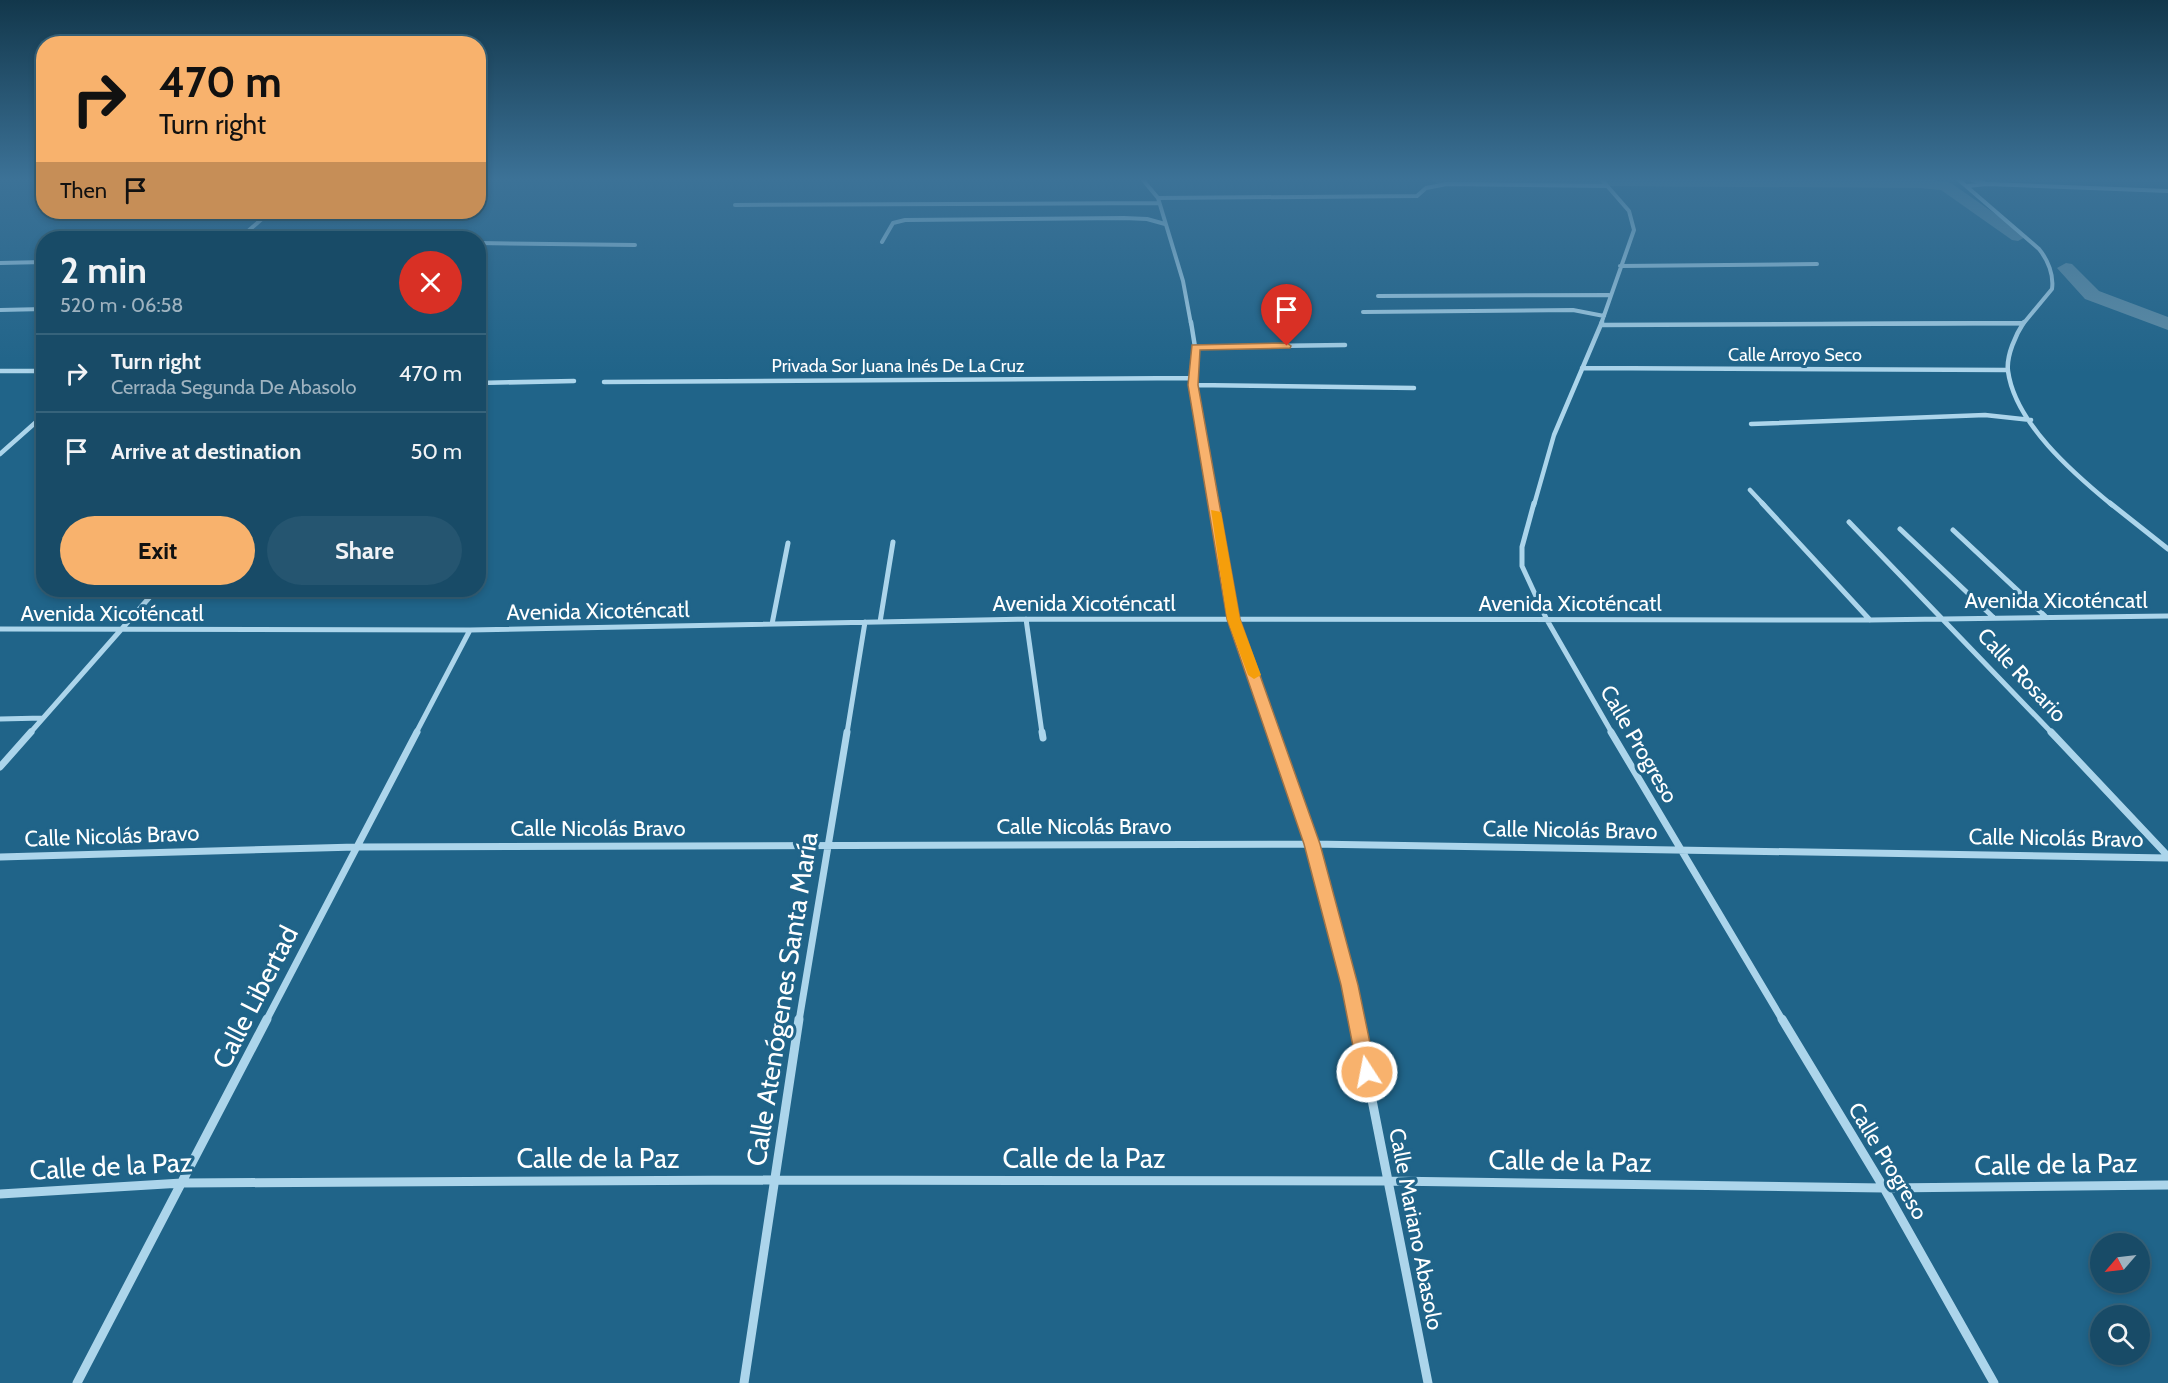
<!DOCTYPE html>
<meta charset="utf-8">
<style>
:root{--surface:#184b67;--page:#255570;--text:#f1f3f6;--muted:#9fb3c0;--line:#36637b;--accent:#f8b26d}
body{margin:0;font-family:Cabin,sans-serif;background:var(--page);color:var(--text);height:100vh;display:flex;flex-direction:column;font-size:22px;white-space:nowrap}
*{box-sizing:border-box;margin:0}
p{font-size:20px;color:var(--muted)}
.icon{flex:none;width:33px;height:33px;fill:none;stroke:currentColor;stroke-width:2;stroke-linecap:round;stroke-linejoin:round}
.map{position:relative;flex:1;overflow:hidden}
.side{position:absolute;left:36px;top:231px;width:450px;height:366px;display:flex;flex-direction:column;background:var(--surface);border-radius:24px;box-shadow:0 3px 9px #0003,0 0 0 2px var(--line)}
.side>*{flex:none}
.banner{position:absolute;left:36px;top:36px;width:450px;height:183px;border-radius:24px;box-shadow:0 3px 9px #0003,0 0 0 2px var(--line);background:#f8b26d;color:#111;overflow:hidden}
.needle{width:39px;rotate:242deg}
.fabs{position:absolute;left:2090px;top:1233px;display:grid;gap:12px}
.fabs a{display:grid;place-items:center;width:60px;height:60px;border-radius:50%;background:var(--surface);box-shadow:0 3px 9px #0003,0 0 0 2px var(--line);font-size:30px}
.pin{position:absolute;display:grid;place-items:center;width:51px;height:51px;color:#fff;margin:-62px -26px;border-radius:50% 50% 50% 0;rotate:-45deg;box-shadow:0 0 6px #0007}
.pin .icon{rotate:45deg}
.me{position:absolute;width:66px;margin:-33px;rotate:349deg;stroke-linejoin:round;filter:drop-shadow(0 0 4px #0008)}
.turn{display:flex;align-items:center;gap:21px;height:126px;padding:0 24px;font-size:27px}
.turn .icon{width:78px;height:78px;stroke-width:2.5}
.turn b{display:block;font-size:42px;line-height:51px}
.then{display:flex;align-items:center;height:57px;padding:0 24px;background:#0003;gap:12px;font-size:22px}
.round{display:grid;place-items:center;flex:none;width:63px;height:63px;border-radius:32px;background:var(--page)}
.head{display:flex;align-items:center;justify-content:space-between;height:102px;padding:0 24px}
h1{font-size:36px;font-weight:700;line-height:45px}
.action{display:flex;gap:12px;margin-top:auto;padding:12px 24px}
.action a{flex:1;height:69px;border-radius:36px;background:var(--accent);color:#111;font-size:24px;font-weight:700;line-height:69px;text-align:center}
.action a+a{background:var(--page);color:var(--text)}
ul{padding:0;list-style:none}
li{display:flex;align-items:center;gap:18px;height:78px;padding:0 24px;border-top:2px solid var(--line)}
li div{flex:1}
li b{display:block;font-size:22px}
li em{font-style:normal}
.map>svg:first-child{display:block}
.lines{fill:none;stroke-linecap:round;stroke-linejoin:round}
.river{fill:#5f8da6;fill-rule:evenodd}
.minor-far4{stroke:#acd5eb;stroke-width:4}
.minor-far3{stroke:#acd5eb;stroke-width:4.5}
.minor-far2{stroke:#acd5eb;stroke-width:5}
.minor-far1{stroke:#acd5eb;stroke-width:7}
.minor{stroke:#acd5eb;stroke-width:9}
.route{fill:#f8b26d;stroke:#a17447;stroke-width:1.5}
.slow{fill:#f59e0b}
.labels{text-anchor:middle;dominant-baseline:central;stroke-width:6;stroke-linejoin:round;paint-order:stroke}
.far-street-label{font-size:18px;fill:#fff;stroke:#206489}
.street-label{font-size:22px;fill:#fff;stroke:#206489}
.near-street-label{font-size:27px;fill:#fff;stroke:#206489}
</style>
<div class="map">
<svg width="2168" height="1383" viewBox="0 0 2168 1383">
<rect width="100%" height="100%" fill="#206489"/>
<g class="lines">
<path class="river" d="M1432,180H1932L1951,183L2027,236L2018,241L2012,240L1941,190L1920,188L1440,185Z
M2066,263L2072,264L2099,291L2168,317V330L2085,299L2057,268Z"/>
<path class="minor-far4" d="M1143,180L1158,198L1183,281L1191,324
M1959,180L2039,249C2048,260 2054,275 2052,289L2023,324
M1972,180L1984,183
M1968,186L1987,184L2168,191
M1158,198L1417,196L1426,188L1447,184L1607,186
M735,205L1159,203
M240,238L270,212
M882,242L893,223L905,220L1124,218L1147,219L1165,224
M478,243L635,245
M0,263L44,262
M1620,266L1817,264
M1378,296L1609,295
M0,310L44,309
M1363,312L1573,310L1604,316
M1601,324L1634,230L1629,211L1602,180
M1818,324L2023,323"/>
<path class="minor-far3" d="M1191,322L1195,347L1193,385L1214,505
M2024,322C2016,334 2006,356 2008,371C2015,423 2073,473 2112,505
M1601,325L2023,323
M1195,347L1345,345
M1582,368L2008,370
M0,371H44
M604,382L1193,378
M478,383L574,381
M1193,385L1414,388
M1751,424L1985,415L2031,420
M0,454L44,415
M1750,490L1764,505
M1534,505L1554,435L1602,322"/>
<path class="minor-far2" d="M1214,503L1234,619L1274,733
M1534,503L1522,547V566L1547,620L1612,733
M1762,503L1870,620
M2110,503L2168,549
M1849,522L2052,733
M1900,529L1993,617
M1953,530L2045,616
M1026,619L1042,733
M880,622L893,542
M772,624L788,543
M0,629L470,630L1026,619L1870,620L2168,616
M0,719L43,718
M30,733L156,590
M416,733L470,630
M847,733L865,622"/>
<path class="minor-far1" d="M1042,732L1043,738
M1273,732L1312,844L1356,1021
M1611,732L1783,1021
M2051,732L2168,856
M0,767L31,732
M0,857L356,847L1312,844L2168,858
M266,1021L417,732
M799,1021L847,732"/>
<path class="minor" d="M1356,1019L1428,1383
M1782,1019L1884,1188L1994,1383
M0,1194L182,1183L773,1180L1389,1181L1884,1188L2168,1185
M77,1383L267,1019
M744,1383L799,1019"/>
</g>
<linearGradient id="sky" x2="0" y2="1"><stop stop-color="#12374b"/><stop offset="0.48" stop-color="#3c7297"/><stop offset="1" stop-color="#3c7297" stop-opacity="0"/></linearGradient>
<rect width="2168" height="373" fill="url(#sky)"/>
<path class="route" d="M1287,343L1291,346L1290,348L1200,350L1198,385L1240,619L1320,844L1358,985L1376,1072L1374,1078L1367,1081L1361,1078L1358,1072L1341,985L1304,844L1227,619L1188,385L1192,345Z"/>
<path class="slow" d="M1211,510L1221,512L1240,619L1261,675L1254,679L1248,675L1227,619Z"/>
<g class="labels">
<g class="far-street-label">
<text x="1795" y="355">Calle Arroyo Seco</text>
<text x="898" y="366">Privada Sor Juana Inés De La Cruz</text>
</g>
<g class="street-label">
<text x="2056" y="600">Avenida Xicoténcatl</text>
<text x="1084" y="603">Avenida Xicoténcatl</text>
<text x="1570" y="603">Avenida Xicoténcatl</text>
<text transform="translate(598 611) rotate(-1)">Avenida Xicoténcatl</text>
<text x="112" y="613">Avenida Xicoténcatl</text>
<text transform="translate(2022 675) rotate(47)">Calle Rosario</text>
<text transform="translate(1639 744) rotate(60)">Calle Progreso</text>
<text x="1084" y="826">Calle Nicolás Bravo</text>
<text x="598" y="828">Calle Nicolás Bravo</text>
<text transform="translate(1570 830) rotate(1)">Calle Nicolás Bravo</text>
<text transform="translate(112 836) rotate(-2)">Calle Nicolás Bravo</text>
<text transform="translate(2056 838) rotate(1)">Calle Nicolás Bravo</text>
<text transform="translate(1888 1161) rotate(59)">Calle Progreso</text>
<text transform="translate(1416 1229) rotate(79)">Calle Mariano Abasolo</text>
</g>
<g class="near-street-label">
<text transform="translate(255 997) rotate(-63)">Calle Libertad</text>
<text transform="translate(782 999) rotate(-81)">Calle Atenógenes Santa María</text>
<text x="598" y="1158">Calle de la Paz</text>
<text x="1084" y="1158">Calle de la Paz</text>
<text transform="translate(1570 1161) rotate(1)">Calle de la Paz</text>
<text transform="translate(2056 1164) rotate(-1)">Calle de la Paz</text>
<text transform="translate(111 1166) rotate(-3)">Calle de la Paz</text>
</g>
</g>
</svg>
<div class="fabs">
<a><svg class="needle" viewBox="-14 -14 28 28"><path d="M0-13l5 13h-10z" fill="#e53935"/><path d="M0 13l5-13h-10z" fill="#9fb3c0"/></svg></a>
<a><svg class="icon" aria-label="search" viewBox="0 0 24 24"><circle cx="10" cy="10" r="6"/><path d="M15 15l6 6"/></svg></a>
</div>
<div class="pin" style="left:1287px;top:346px;background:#d93025"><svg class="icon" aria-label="arrive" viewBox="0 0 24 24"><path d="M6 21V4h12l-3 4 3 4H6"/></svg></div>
<svg class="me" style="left:1367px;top:1072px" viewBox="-20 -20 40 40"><circle r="17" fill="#f8b26d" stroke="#fff" stroke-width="3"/><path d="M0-11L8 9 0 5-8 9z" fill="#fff"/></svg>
<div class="banner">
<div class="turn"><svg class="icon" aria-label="right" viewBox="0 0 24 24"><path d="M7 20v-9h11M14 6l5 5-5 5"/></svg><div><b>470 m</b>Turn right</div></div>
<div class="then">Then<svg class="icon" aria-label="arrive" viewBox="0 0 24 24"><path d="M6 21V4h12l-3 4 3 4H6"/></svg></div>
</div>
<section class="side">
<div class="head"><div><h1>2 min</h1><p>520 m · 06:58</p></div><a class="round" style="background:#d93025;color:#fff"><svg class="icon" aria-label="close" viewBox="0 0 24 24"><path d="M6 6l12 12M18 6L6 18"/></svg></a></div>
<ul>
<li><svg class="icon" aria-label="right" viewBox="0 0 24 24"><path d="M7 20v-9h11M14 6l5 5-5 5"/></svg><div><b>Turn right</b><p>Cerrada Segunda De Abasolo</p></div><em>470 m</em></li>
<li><svg class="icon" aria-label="arrive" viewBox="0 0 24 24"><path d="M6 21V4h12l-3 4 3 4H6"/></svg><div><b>Arrive at destination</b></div><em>50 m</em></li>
</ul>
<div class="action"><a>Exit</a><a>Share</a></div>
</section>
</div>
